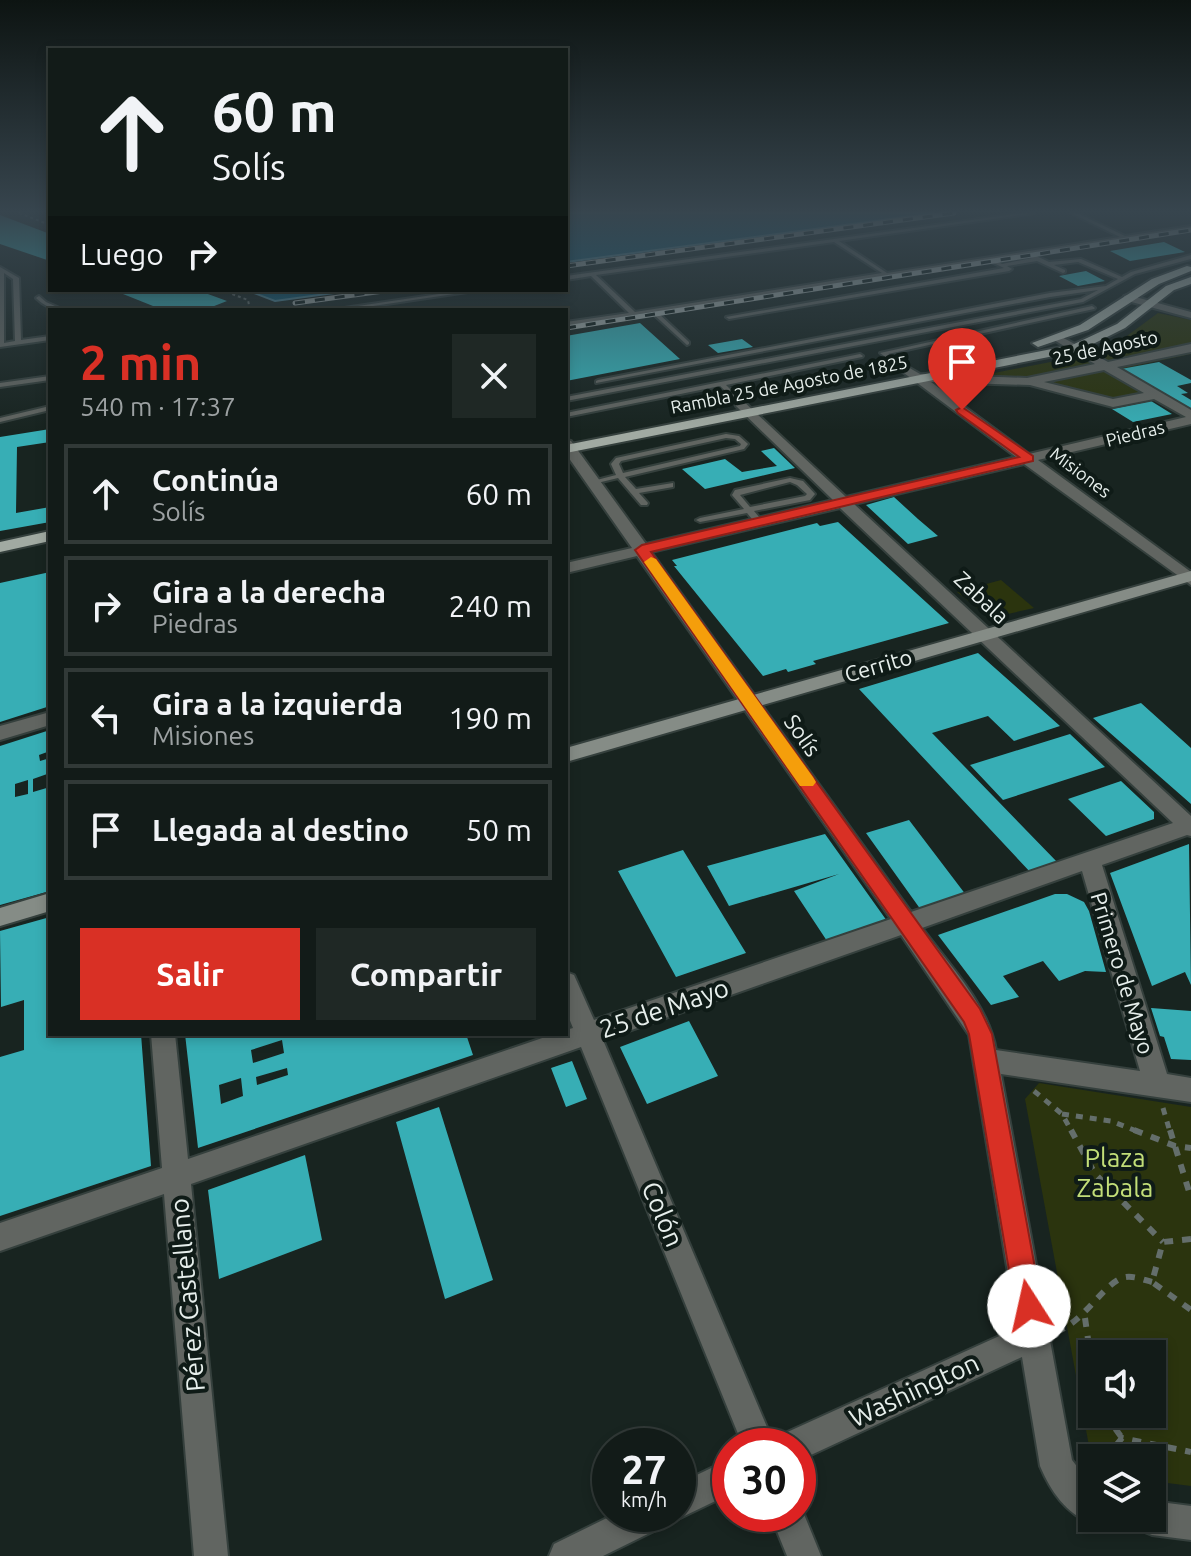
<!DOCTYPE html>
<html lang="es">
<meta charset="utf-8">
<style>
:root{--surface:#121b18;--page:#1f2825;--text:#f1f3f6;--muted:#9ca1a2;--line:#313937;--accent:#d93025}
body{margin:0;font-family:Ubuntu,sans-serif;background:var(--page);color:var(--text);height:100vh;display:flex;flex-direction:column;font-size:30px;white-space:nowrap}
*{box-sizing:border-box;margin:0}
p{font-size:26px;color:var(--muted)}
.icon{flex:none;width:44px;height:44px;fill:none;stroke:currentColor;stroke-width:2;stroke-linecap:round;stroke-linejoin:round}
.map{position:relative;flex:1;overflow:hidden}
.sheet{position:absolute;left:48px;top:308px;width:520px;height:728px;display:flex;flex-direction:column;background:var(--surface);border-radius:0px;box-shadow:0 4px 12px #0003,0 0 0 2px var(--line)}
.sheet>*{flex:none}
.top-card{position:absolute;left:48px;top:48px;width:520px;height:244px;border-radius:0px;box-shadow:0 4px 12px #0003,0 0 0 2px var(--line);background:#121b18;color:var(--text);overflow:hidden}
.tools{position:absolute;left:1078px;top:1340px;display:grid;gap:16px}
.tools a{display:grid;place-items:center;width:88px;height:88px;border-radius:0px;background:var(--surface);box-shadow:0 4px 12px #0003,0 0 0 2px var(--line);font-size:40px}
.speed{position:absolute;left:592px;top:1428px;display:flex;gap:16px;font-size:40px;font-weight:700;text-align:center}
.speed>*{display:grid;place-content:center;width:104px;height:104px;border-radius:50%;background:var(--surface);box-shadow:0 4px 12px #0003,0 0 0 2px var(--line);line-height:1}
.speed small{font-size:20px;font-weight:400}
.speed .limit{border:12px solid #d22;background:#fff;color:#111}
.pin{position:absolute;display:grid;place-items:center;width:68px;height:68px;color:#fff;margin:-82px -34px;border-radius:50% 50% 50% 0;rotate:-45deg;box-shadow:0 0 8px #0007}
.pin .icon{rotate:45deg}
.me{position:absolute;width:88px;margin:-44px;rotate:350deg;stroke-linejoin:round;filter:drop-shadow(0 0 6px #0008)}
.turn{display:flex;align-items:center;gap:28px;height:168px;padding:0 32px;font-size:36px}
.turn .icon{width:104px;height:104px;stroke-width:2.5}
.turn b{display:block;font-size:56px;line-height:68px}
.then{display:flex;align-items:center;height:76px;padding:0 32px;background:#0003;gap:16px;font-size:30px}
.round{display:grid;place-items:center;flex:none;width:84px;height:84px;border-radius:0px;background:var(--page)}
.headline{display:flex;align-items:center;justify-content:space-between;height:136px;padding:0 32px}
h1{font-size:48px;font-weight:700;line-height:60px;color:var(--accent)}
.cta{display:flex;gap:16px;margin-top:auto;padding:16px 32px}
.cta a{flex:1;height:92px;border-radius:0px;background:var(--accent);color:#fff;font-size:32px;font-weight:700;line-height:92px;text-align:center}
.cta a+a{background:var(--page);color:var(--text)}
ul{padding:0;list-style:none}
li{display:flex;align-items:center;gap:24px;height:100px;margin:0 16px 12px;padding:0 16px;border:4px solid var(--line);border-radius:0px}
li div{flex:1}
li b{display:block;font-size:30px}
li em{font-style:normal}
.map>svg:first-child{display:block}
.green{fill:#2b340e;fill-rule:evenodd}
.water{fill:#0e5d78;stroke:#4f899b;stroke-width:2}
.building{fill:#37aeb5;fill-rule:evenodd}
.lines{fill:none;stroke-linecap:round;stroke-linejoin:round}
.lane-casing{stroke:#35403d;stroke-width:4}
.street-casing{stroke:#35403d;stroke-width:4}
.secondary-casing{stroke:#35403d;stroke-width:4}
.primary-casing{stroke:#35403d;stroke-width:4}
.path-far2{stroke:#646e6b;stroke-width:2;stroke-dasharray:3 3;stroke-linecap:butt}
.path-far1{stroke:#646e6b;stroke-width:5;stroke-dasharray:7 7;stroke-linecap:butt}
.path{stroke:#646e6b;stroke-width:6;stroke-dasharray:9 9;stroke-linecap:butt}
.lane{fill:#616561;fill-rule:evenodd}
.street{fill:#616561;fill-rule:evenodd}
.secondary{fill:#858c86;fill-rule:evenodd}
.primary{fill:#a1aaa2;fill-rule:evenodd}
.rail-casing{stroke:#9fa8a5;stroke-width:5}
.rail{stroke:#0f1b17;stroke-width:3;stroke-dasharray:10;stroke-linecap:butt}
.route{fill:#d93025;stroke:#8d1f18;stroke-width:2}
.slow{fill:#f59e0b}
.labels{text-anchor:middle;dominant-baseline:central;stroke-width:8;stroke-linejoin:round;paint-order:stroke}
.far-street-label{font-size:18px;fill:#e7efec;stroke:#0f1b17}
.street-label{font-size:22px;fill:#e7efec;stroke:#0f1b17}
.near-street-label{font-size:26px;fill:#e7efec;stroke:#0f1b17}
.near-park-label{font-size:26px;fill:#c2de78;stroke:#0f1b17}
</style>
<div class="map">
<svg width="1191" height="1556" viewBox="0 0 1191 1556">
<rect width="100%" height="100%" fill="#182420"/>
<path class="green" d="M1158,313L1191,320V354L1121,369L1166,396L1114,407L1030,386H979V376L1071,358L1087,362L1100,357L1095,352L1124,338Z
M1001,580L1034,608L990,618L957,592Z
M1039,1083L1191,1107V1486L1152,1481V1458H1099L1089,1446L1025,1099ZM1092,1354H1152V1414H1092Z"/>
<path class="water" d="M566,213H935L566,262Z
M246,290H356L275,301Z"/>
<path class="building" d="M0,215L50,234V261L0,244Z
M1164,242L1185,252L1130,261L1110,251Z
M1086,271L1105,281L1078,286L1059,276Z
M113,290H197L227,301L204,310H163Z
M640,323L680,359L566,381V336Z
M742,339L753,347L718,353L708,345Z
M1159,362L1191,380V383L1177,386L1188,393L1181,394L1191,400V410L1121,369Z
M1151,401L1172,414L1133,422L1112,409Z
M50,429V442L17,447L16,513L50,507V522L0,531V437Z
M774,448L795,468L705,489L682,469L725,459L742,472L777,466L761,451Z
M894,497L918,519L938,536L908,544L866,505Z
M838,522L949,623L813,661L816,664L788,672L786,669L763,676L674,566H677L672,560L817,523L820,526Z
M50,572V706L0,722V583Z
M978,653L1060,726L1014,741L988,716L932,733L1059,864L1032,874L859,689Z
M1141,703L1191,748V804L1093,718Z
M50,730V751L39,755L40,761L50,758V773L33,779V792L50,787V891L0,905V746ZM28,780V794L15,797V784Z
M1070,734L1105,767L1003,800L970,765Z
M1121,781L1154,812V819L1106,836L1068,799Z
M909,820L966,895L921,910L866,833Z
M825,834L887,921L827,941L794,891L839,874L729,906L707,866Z
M1189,844L1191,985L1185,972L1152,986L1110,873Z
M683,850L746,953L676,977L618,871Z
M1055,894H1067L1084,902L1089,911L1106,972L1085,971L1059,981L1043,961L1003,976L1019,997L991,1005L938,935Z
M50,917V960L47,961L50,1034H141L151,1166L0,1216V1057L24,1050V1000L1,1007L0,931Z
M1151,1008L1191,1011V1060L1171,1059L1164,1037L1160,1036Z
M689,1021L718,1076L647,1104L620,1047Z
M185,1034H466L473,1055L198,1148ZM282,1040L284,1053L253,1063L251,1050ZM287,1068L288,1075L257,1085L256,1077ZM241,1078L243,1096L221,1104L219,1085Z
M572,1061L587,1099L566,1107L551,1068Z
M439,1107L493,1280L445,1299L396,1122Z
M305,1155L322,1240L219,1279L208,1190Z"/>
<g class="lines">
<defs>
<path id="lane" d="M1022,213H1035L839,241L887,273L1120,237L1071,213H1077L1125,236L1191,226V228L1030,253L1049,262L1081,259L1122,277L1131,272L1191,255V259L1135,274L1083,302L566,401V397L1081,299L1098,290L1050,297L596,383V381L598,380L1050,293L1106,286L1118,279L1078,262L1054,265L1065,270V272L1063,273L1037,261L1007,266L1012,269L1009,271L729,319L726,317L1004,268L987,260L657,312L689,342V344L687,345L651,312L566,326V322L629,313L591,276L566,280V276ZM834,242L882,273L635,312L596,275ZM1024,254L1032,258L1002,264L993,259Z
M0,267L19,278L21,340L50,336V340L0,347ZM4,273L13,279L15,341L4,343Z
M466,290H481L346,310H331Z
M39,296L46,302L64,310C53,310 44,306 36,298Z
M1092,306L1095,308L1094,309L888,354L908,369V371L906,372L880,353Z
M860,354L863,356L862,357L726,385L743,402V404L741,405L720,386L566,417V413Z
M50,376V380L0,387V383Z
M50,406V410L0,422V418Z
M726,434L739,436L748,444L744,449L625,477L636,489L673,483V487L639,493L648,503L647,505H641L618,478L593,484L589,482L616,475L611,464L616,458ZM726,438L735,439L741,444L740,446L623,473L619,464L621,461Z
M790,478L803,481L815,494L810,500L754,511L764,523L763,525H757L747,513L700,522L696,520L700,518L744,509L732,495L735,490ZM790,482L797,485L807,494L805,496L750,507L740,495Z"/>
<path id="street" d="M1128,295L1191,312V318L1124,300V296Z
M1058,335L1108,362L1191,344V352L1117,367L1191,410V424L1038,460L1191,572V585L1024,464L854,504L1191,816V836L1187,835L1102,865L1167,1074L1191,1078V1102L1001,1074L1072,1460L1092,1486V1518L1104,1519L1092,1524C1066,1513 1051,1492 1040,1466L1022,1357L798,1461V1446H779L783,1434L1017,1328L969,1035L901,935L603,1040L775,1446H743L581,1047L191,1184L228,1556H194L164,1194L0,1251V1223L162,1168L151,1034H175L188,1159L554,1034H566V1030L573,1028L566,1011V972L574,975L594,1020L891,919L637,556L566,573V563L632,548L566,454V440L571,441L646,544L833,500L736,406L735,403L741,399L846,497L1016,457L900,370L906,366L920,374L1027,378L1095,364L1054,340L1052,338ZM1104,370L1144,393L1113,399L1044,382ZM931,382L1030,385L1113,407L1154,399L1186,417L1029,454ZM840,508L1173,823L911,912L651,552ZM1082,871L1140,1071L996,1050C988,1004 949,965 922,928Z
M50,712V725L0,740V726Z
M730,1459V1494L678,1519L669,1515L664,1526L603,1556H549L554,1544L615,1514H678V1484Z
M1152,1501L1191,1506V1540L1152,1535L1140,1530L1135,1518H1152Z
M799,1502L821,1556H787L770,1514H798Z"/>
<path id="secondary" d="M1191,571V581L566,762V748Z
M50,893V911L0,926V908Z"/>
<path id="primary" d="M1187,266L1191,267V271L1159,284L1088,330L1038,347L1032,343L1080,325L1152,279Z
M1191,277V284L1174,290L1125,328L1079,351L566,453V445L1072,345L1117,324L1166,286Z
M50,531V541L0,552V542Z"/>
</defs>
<use href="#lane" class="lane-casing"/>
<use href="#street" class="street-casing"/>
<use href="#secondary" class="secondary-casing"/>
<use href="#primary" class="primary-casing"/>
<path class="path-far2" d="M19,213L50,225
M221,290L248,300L250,310
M270,310L296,307"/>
<path class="path-far1" d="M1034,1091L1062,1114L1072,1132
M1163,1108L1170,1132
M1062,1114L1111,1121L1139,1132"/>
<path class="path" d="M1071,1130L1095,1174L1163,1242
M1134,1130L1175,1146L1191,1148
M1170,1130L1191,1198
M1191,1239L1163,1242L1152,1282L1191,1310
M1085,1318L1092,1367
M1056,1332C1086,1321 1105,1280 1126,1277C1135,1276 1144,1280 1152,1282
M1105,1414L1122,1438
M1106,1458L1122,1438L1191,1452"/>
<use href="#lane" class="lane"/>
<use href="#street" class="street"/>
<use href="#secondary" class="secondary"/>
<use href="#primary" class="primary"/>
<defs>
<path id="rail" d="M566,266L954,213
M295,303L391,290
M566,328L1191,230"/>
</defs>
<use href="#rail" class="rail-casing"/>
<use href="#rail" class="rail"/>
</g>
<linearGradient id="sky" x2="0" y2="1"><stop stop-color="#0d1412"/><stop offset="0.49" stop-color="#37454e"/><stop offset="1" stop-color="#37454e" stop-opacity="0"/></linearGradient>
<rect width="1191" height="431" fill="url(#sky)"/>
<path class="route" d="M962,407L1033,456V461L651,552L980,1009L992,1034L1042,1306L1038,1316L1029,1320L1019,1316L1015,1306L969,1034L964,1022L635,550L642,545L1019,457L958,413L956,410Z"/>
<path class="slow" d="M651,557L656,559L813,777L816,782L813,786H800L644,562Z"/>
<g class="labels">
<g class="far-street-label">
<text transform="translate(1105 347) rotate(-12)">25 de Agosto</text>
<text transform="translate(789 384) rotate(-11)">Rambla 25 de Agosto de 1825</text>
<text transform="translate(1135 433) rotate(-14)">Piedras</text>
<text transform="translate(1081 472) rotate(37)">Misiones</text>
</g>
<g class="street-label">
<text transform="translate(982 597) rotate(43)">Zabala</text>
<text transform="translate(878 665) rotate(-16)">Cerrito</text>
<text transform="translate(803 735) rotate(55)">Solís</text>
<text transform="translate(1123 973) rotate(73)">Primero de Mayo</text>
</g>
<g class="near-street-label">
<text transform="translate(664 1008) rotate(-19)">25 de Mayo</text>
<text transform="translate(663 1214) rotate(67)">Colón</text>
<text transform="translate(187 1295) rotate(-95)">Pérez Castellano</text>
<text transform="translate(914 1390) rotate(-25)">Washington</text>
</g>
<g class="near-park-label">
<text x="1115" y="1157">Plaza<tspan x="1115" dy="30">Zabala</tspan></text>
</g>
</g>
</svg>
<div class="tools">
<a><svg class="icon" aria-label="sound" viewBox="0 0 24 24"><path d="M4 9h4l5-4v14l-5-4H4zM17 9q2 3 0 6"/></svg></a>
<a><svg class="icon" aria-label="layers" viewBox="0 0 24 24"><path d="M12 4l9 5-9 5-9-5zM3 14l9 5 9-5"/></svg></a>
</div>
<div class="speed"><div>27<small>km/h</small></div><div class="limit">30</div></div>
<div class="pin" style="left:962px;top:410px;background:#d93025"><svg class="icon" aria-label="arrive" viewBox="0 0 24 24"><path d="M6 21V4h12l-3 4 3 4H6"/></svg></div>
<svg class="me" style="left:1029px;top:1306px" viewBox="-20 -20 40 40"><circle r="19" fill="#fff"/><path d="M0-13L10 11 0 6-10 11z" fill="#d93025"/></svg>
<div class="top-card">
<div class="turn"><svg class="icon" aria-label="ahead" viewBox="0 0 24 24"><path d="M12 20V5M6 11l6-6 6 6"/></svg><div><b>60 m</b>Solís</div></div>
<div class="then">Luego<svg class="icon" aria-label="right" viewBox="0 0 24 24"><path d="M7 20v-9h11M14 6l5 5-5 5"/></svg></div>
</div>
<section class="sheet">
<div class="headline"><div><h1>2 min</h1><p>540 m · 17:37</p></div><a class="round"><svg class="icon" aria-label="close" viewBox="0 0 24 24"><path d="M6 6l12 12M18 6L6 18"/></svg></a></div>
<ul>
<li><svg class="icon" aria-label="ahead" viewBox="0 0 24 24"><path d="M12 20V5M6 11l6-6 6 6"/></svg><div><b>Continúa</b><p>Solís</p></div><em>60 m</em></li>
<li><svg class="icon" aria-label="right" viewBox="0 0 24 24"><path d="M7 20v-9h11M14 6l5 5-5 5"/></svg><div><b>Gira a la derecha</b><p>Piedras</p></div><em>240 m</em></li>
<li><svg class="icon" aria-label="left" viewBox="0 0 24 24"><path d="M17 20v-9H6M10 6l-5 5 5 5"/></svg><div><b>Gira a la izquierda</b><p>Misiones</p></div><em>190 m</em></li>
<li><svg class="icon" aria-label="arrive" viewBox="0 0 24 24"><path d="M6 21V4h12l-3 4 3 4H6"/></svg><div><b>Llegada al destino</b></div><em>50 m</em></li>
</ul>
<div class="cta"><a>Salir</a><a>Compartir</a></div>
</section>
</div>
